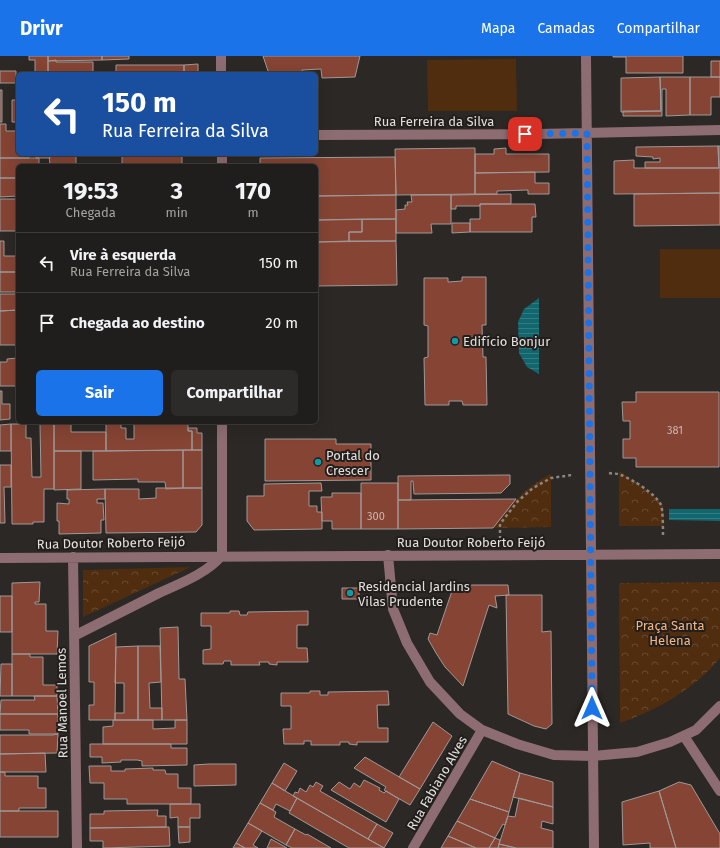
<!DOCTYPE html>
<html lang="pt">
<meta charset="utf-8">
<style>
:root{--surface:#201e1c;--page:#2d2b29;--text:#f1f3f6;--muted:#a2a2a3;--line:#3d3c3b;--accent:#1a73e8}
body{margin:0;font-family:"Fira Sans",sans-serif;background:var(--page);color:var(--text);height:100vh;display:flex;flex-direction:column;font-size:15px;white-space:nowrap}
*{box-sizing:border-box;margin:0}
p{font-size:13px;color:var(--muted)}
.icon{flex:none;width:22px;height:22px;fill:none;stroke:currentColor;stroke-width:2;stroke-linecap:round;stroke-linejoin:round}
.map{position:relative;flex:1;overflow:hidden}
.sheet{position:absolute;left:16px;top:108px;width:302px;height:260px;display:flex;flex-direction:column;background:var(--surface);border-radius:6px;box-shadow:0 4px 16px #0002,0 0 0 1px var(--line)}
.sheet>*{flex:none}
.hud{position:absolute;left:16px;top:16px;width:302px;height:84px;border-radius:6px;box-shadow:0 4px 16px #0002,0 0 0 1px var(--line);background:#1a4fa0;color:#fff;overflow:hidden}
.pin{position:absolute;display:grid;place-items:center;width:34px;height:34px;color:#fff;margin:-17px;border-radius:8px;box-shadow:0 2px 6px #0006}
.me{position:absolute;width:44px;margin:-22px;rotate:0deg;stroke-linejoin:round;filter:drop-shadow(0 0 3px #0008)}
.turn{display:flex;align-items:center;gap:14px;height:84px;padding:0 20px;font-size:18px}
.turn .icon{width:52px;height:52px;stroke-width:2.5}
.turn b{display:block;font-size:28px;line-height:34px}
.eta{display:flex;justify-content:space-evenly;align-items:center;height:68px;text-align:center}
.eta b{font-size:24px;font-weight:700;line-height:28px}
.primary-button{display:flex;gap:8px;margin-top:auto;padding:8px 20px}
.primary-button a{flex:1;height:46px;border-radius:6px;background:var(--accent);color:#fff;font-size:16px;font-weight:700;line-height:46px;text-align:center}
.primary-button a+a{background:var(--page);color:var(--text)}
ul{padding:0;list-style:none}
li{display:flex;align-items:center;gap:12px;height:60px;padding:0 20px;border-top:1px solid var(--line)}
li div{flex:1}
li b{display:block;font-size:15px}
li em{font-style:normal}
header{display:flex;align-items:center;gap:24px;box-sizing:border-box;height:56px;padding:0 20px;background:var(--accent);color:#fff}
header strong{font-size:19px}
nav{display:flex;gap:22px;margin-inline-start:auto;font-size:14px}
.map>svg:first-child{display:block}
.park{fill:url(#park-crowns)}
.pitch{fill:#502d0e}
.water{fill:url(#water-rules)}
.building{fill:#854434;stroke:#9f9998}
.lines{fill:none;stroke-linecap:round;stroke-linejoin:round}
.path{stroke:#898784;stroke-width:2.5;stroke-dasharray:3 3;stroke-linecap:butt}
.minor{stroke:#8e6d72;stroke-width:10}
.route{stroke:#1a73e8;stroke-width:7;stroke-dasharray:0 12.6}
.culture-dot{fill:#0f9aa8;stroke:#221e1c;stroke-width:1.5}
.labels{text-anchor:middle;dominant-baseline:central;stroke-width:4;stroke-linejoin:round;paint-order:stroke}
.number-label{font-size:11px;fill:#cab8b3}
.street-label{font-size:13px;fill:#e1dfdd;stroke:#221e1c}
.poi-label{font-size:13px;fill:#e1dfdd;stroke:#221e1c;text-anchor:start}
.park-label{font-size:13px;fill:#f5b583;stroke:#221e1c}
</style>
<header>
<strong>Drivr</strong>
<nav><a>Mapa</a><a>Camadas</a><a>Compartilhar</a></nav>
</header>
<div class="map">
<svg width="720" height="792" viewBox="0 0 720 792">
<defs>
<pattern id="park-crowns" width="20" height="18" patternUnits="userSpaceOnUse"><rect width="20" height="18" fill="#502d0e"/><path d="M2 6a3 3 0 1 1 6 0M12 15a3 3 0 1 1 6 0" fill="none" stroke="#694b31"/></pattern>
<pattern id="water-rules" width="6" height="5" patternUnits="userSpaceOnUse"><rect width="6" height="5" fill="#12666d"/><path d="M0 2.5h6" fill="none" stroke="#347b81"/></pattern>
</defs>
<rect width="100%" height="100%" fill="#2b2825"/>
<path class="park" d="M619,415C635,425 650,434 663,449L664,470H619Z
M551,418V471L493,472C510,449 525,431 551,418Z
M191,511L83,561V514Z
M720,526V602C695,633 657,654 620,667L619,527Z"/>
<path class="pitch" d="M516,3L517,55H428L427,4Z
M660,193H720V242H660Z"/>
<path class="water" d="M539,242V318L527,311L519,297L518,266L524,253Z
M669,453H720V465L669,464Z"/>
<path class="building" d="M29,0H48V18H35V4H29Z
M48,0H102V4L48,5Z
M102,0H129V3L102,4Z
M263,0H360L355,21L322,22L321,13L302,14L303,18H269Z
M613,0H683V17H626V1H613Z
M56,4V6H93V18H48V5Z
M711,5H720V21H711Z
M198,8V18H184V9Z
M116,9H184V18H116Z
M0,15H16V27H0Z
M660,21L661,55L621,56V22Z
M660,21H690V59L666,60V33H662V60H623V55H661Z
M690,21H720V41H711V59H690Z
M0,34H2V66H0Z
M12,44H18V66H12Z
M0,68H6V75H18V98H29V102H0Z
M718,90L719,112H645V106H660V102L653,103V101L636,100V91Z
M718,90H720V137L614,138V105L634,104V112H719Z
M475,92V138L396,139L395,93Z
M506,92V98H549V116L475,117V98H494V93Z
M36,98H49L50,102H36Z
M49,98H76V110H50Z
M86,98H116V99H86Z
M122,98H182V110H122Z
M395,101L396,139L316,140V110H260V102Z
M0,102H39V110H18V122H0Z
M535,116V127H549V138H528V134L497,135V138H475V117Z
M0,122H18V140L0,141Z
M720,137V169L634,170V138Z
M511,138V148H480V150H456V153H451V139Z
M396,139V163L316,164V140Z
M411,139H451V168H431L432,177H396V154L405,153V149H408L407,146H412Z
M0,143H16V175H0Z
M480,148H535L536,161H532V176H470V163H480Z
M362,163V176H349V185L316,186V164Z
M362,163H396V185H349V176H362Z
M452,167H470V176L452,177Z
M0,185H4V200H18V216H0Z
M396,185L397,229L316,230V186Z
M0,216H18V236H0Z
M462,221H486V269H482L483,301H486L487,349H463L462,345H449V349H425L424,302L428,301V270L424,269V222H448V226L462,225Z
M0,238H18V254L0,255Z
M18,254V289H0V255Z
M17,302L18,305V330H0V306H7V303Z
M0,335H2V348H10V363L0,364Z
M636,336H719V411H636V402H623V383H630V365H623L622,346H636Z
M38,366H54V368H38Z
M54,366H71V376H106V395H54Z
M106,366H121V372H126V383H134V366H188V375H192V394L106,395Z
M11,368V395H0V369Z
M11,368H26V382H31L32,421H41L40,368H54V433H44V466H33V468H12Z
M188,372H197V377H202V394H192V375H188Z
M265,383H336V388H371V424L265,425Z
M183,394V432L166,433L165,426H138V423L93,424V395Z
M183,394H202V432H183Z
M54,395H81V433L54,434Z
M0,409H11V431H4L5,467H0Z
M510,419V428L501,437L414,438L413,425H411V444H398V420Z
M321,427L322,435H309V450H317V456H322V473L254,474L247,465V440H264V428Z
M361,427H398V473H361Z
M156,432H202V469L196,476L106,477L105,433H139V443L156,442Z
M105,433V443H97V447H103L104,464H101V477L59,478V465H57V447L69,448V443H67V434Z
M332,437H361V473H332V465H322L321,441H332Z
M516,443L493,472L398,473V444Z
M40,526L39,546H35V548H46V575H58L57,598H12V527Z
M454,529H508L509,539L495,540L497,552L489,549L463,630L445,611L436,597L428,583L430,577L437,579Z
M342,532H359V543H342Z
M506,539H542V576L551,575L552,668L546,673L534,670L508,658Z
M0,540H12V576H0Z
M230,555H239L240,559H247L248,556L308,555V569H297V592H307L308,606H277V609L269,608V606H259L260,609H231V605H224L223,608H203V594L211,593V570H201V557H230Z
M178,571L179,623H185L187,664H162L160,572Z
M116,577L115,664H89V649H94V626H89V590Z
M138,590H160L161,626L149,627L150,652H162V664H138Z
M138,590V664H115V657H124V627H115L116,591Z
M12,598H30V601H43V629H57V640H12Z
M1,608H12V640H0Z
M310,635H320V639H328V636L388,635L389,649H377L378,672H388V686H357V689L349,688V686H340V689H311V685H304V688H284L283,673H291V650H281V637H310Z
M34,640H57L58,658H0L1,644H35Z
M0,658H58V678H29V674H0Z
M113,664H153V673L175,672V664H187V688H103V671L113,670Z
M433,666L452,680L420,733L399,721Z
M55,678H58L57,697L0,698V679H54Z
M90,688H171V692H187V709L142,710V705L137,704H121V706L102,707V701H90Z
M45,697L46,716H0V698Z
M365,701L420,733L410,749L384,734L386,731L354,712Z
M492,705L520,717L509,756L470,743Z
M284,707L297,715L285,735L272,727Z
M209,708H236V729L194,730V709Z
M89,710H111V715H125V713L153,712V714H165L166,718H178V732H191V748H127V743H104V727H90Z
M0,716H5V720H38V732H46V752H19V755H0Z
M520,717L553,726V751L513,741Z
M364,724L380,732L379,734L384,737L386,735L399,743L386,766L331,734L339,726L350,733L354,727L360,731Z
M316,726L323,730L320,735L377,768L368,783L293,740L295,736L298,737L300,732L306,736L310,729L313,731Z
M679,726L691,729L720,778V792H676L659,735Z
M272,727L297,742L290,755L276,748L273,754L260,747Z
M659,735L676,792H650V787L623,789L622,746Z
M297,742L368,783L384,792H349L289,757Z
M519,742L553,751V768L542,765L541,772L553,775V792H516L499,788L508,760L515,761Z
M470,743L509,756L505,769L503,768L495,782L457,765Z
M260,747L276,756L274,761L295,773L286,789L248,767Z
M170,748H200V762H190V771H178V761L170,762Z
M158,754L157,760H166V771L90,772V758H104V755Z
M0,755H58V781H0Z
M457,765L495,782L489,792H476L448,780Z
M248,767L262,775L253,789L258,792H245L236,787Z
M377,768L393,777L384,792L368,783Z
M169,771L170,790L103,792V785H90V772Z
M178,771H190V786L179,787Z
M295,773L306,779L307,778L331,792H292L286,789Z
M448,780L476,792H441Z
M495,782L500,784L498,792H489Z
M271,783L287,792H267Z
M236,787L245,792H233Z
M499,788L516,792H498Z"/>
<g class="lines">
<path class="path" d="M609,417C613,418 617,417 621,419C632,423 656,438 661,449C663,454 663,474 663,481
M500,483V468L518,445L533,432L551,422L572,419"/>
<path class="minor" d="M221,0V18
M586,0L594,792
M316,79L538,78L720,74
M222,110V98
M388,499L393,553L407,587L430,626L460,658L482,674L517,688L554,699L593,700L637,696L670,686L696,674L720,650
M73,501L77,792
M0,502C240,499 480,501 720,498
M74,580C102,566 131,551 159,537C179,528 208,517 222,499V366
M684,680L720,735
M413,792L482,674"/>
</g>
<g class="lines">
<path class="route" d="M525,78L587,77L592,652"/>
</g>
<g class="culture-dot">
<circle cx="455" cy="285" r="4"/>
<circle cx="318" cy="406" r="4"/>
<circle cx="350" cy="537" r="4"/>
</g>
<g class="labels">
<g class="number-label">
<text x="675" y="374">381</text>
<text x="376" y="460">300</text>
</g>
<g class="street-label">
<text x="434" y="65">Rua Ferreira da Silva</text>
<text x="471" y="486">Rua Doutor Roberto Feijó</text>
<text transform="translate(111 487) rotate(-1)">Rua Doutor Roberto Feijó</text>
<text transform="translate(62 647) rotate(-91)">Rua Manoel Lemos</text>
<text transform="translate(437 727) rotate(-60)">Rua Fabiano Alves</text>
</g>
<g class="poi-label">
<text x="463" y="285">Edifício Bonjur</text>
<text x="326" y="399">Portal do<tspan x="326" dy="15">Crescer</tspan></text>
<text x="358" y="530">Residencial Jardins<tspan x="358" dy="15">Vilas Prudente</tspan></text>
</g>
<g class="park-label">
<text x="670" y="569">Praça Santa<tspan x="670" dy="15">Helena</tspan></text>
</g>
</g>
</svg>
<div class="pin" style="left:525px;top:78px;background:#d93025"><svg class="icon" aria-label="arrive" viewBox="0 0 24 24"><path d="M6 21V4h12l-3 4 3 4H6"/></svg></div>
<svg class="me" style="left:592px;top:652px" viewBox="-20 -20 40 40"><path d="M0-17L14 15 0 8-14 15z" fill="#1a73e8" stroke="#fff" stroke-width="4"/></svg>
<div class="hud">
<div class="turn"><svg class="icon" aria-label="left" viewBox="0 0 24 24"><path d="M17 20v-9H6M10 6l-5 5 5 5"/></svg><div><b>150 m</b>Rua Ferreira da Silva</div></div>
</div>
<section class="sheet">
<div class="eta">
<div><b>19:53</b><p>Chegada</p></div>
<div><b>3</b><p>min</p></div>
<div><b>170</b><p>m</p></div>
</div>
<ul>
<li><svg class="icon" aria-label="left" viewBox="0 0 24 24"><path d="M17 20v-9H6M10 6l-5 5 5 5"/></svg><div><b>Vire à esquerda</b><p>Rua Ferreira da Silva</p></div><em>150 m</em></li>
<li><svg class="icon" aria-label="arrive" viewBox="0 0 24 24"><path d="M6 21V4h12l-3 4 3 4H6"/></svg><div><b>Chegada ao destino</b></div><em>20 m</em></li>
</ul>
<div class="primary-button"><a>Sair</a><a>Compartilhar</a></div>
</section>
</div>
